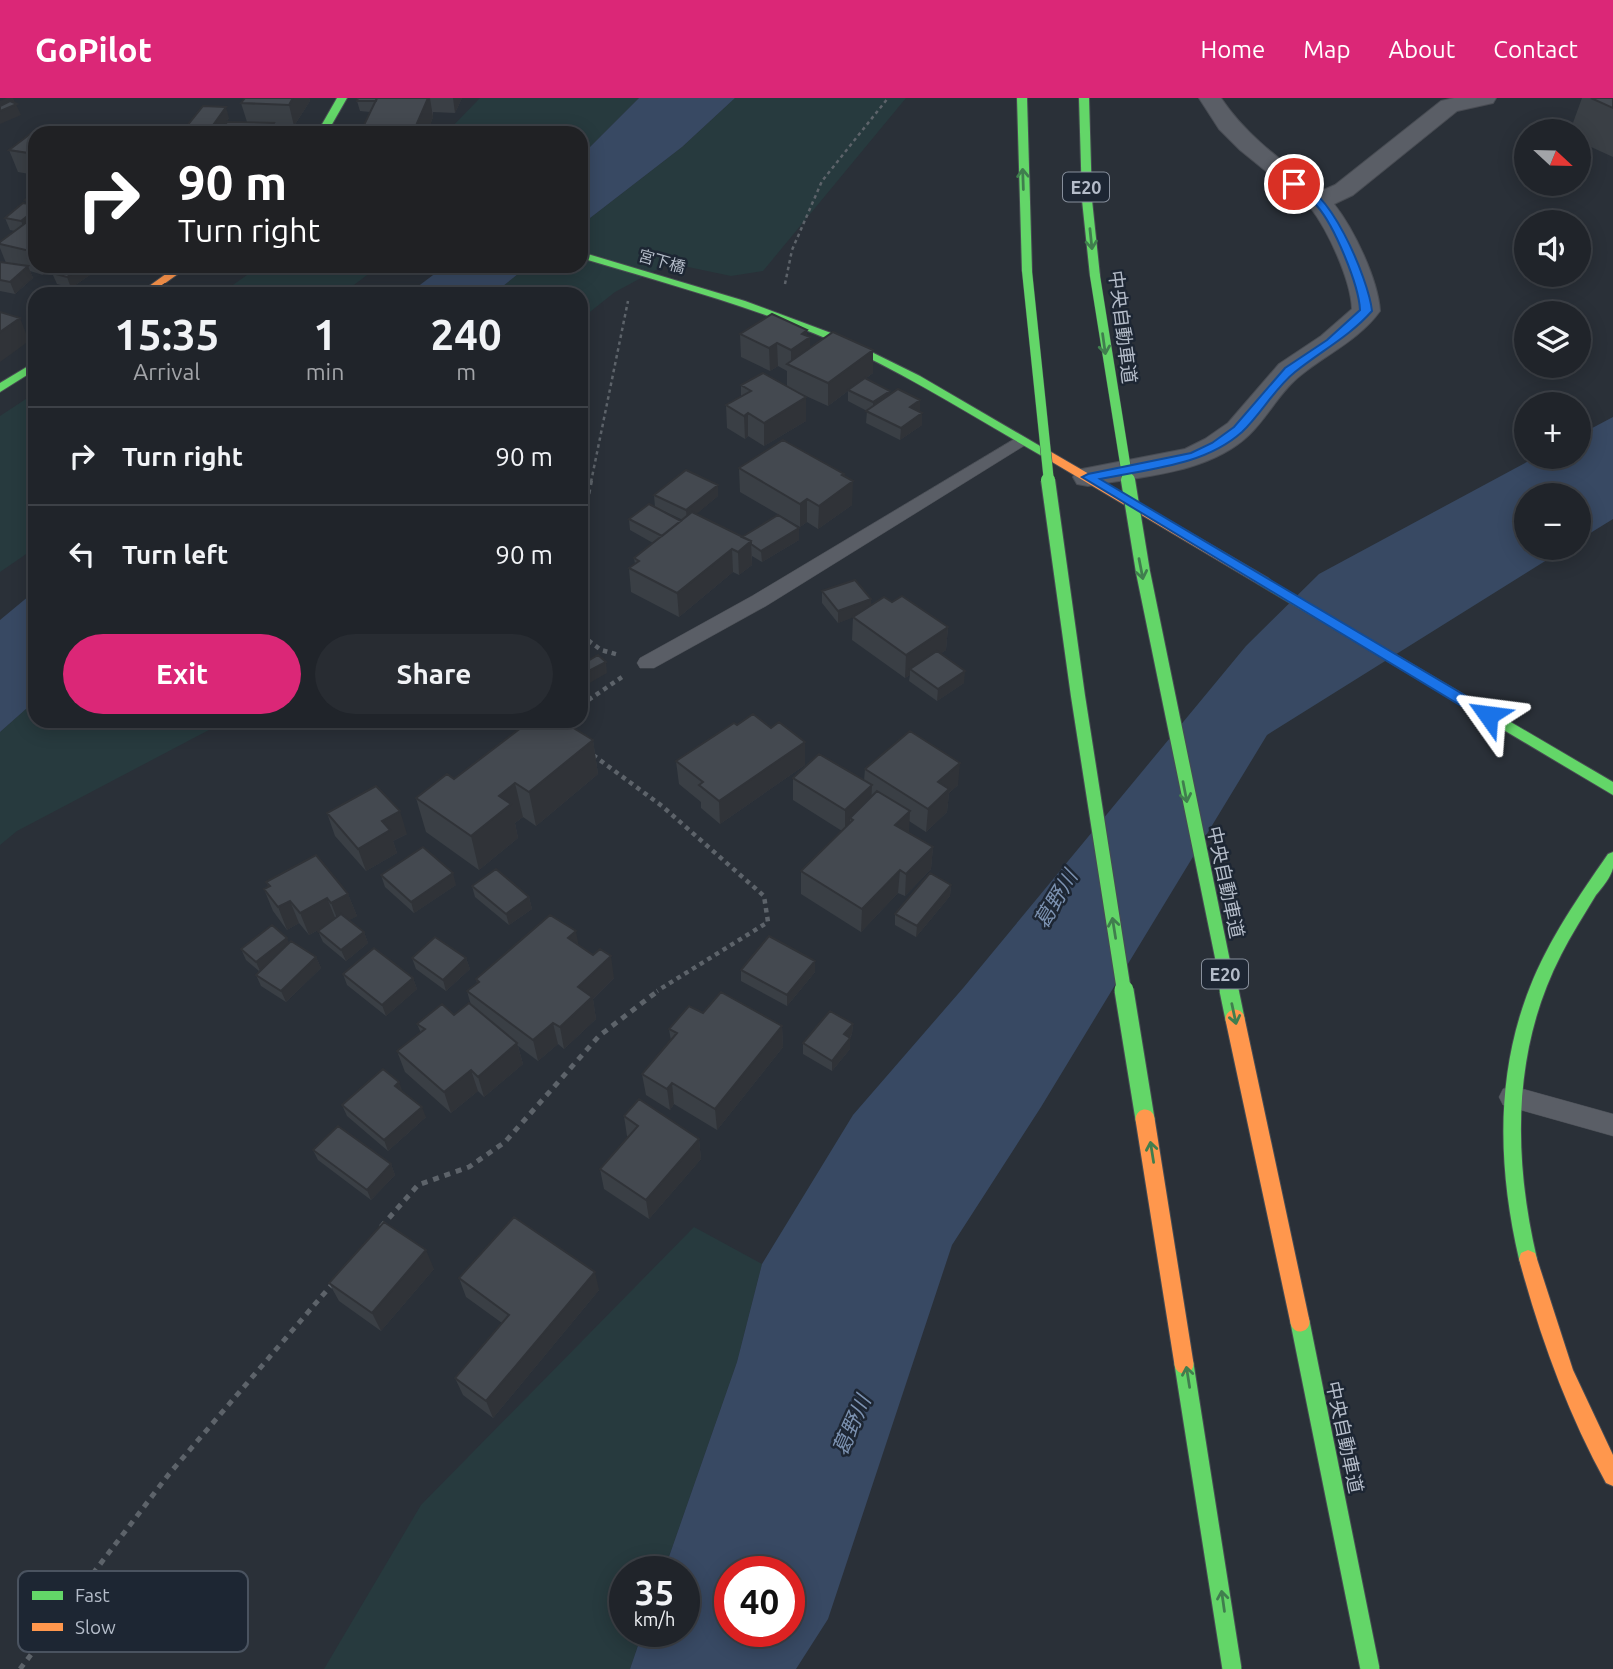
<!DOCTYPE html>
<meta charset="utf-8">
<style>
:root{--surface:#20242a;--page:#282c32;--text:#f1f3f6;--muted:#a2a4a8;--line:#3d4147;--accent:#db2777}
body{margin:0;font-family:Ubuntu,"Noto Sans JP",sans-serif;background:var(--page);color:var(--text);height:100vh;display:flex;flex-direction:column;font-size:26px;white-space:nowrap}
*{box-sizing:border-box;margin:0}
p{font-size:23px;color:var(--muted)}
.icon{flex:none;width:38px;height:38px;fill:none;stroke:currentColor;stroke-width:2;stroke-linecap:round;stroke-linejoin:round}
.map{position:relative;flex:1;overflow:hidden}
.panel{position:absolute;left:28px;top:189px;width:560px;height:441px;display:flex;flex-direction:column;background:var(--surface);border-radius:21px;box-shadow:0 4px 18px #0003,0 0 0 2px var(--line)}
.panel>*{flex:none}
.hud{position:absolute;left:28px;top:28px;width:560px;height:147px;border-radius:21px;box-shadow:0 4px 18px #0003,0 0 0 2px var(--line);background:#202124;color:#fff;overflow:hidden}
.needle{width:46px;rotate:112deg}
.tools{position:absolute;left:1514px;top:21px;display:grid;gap:14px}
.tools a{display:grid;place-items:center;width:77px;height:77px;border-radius:50%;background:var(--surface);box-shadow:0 4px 18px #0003,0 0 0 2px var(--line);font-size:35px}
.speed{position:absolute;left:609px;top:1458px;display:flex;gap:14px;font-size:35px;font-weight:700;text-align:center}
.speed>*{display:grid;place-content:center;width:91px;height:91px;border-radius:50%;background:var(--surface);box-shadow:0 4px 18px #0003,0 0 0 2px var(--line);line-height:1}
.speed small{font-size:18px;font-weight:400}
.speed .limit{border:10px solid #d22;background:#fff;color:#111}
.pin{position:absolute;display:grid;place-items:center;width:60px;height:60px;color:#fff;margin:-30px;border:4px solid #fff;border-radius:50%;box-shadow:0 2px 7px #0007}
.me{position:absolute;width:77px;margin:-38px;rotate:301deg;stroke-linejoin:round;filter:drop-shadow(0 0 5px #0008)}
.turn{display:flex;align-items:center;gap:24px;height:147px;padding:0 35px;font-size:32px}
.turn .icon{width:91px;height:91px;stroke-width:2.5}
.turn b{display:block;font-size:49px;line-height:60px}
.eta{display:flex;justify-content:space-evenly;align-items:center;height:119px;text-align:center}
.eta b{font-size:42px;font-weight:700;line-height:49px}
.action{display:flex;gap:14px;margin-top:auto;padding:14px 35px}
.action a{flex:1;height:80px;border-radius:42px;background:var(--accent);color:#fff;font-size:28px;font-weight:700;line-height:80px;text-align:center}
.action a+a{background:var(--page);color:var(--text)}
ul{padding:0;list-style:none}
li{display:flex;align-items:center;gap:21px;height:98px;padding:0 35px;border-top:2px solid var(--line)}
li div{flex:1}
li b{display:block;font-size:26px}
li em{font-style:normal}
header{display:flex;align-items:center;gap:42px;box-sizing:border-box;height:98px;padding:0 35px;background:var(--accent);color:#fff}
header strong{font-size:33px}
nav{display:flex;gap:38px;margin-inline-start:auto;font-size:24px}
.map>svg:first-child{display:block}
.green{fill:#273a3e}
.water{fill:#384963;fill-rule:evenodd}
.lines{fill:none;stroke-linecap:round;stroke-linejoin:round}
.lane-casing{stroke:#484c53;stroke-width:1}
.street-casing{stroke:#484c53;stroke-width:2}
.fast-casing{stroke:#484c53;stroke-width:2}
.slow-casing{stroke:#484c53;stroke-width:2}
.path-far2{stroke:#5d636a;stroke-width:2.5;stroke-dasharray:3.5 3.5;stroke-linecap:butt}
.path-far1{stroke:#5d636a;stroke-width:4.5;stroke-dasharray:4.5 4.5;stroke-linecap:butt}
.path{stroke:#5d636a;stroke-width:5;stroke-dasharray:6 6;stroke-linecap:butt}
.lane{fill:#5a5e66;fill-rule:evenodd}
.street{fill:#5a5e66;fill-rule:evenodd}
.fast{fill:#63d668;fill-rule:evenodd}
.slow{fill:#ff974d;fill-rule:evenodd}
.fast-bridge-far2-casing{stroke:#474c53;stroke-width:11;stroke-linecap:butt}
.fast-bridge-far1-casing{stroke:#474c53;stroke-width:16;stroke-linecap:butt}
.fast-bridge-casing{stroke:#474c53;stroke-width:21;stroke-linecap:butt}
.slow-bridge-casing{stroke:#474c53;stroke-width:21;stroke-linecap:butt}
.fast-bridge-far2{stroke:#63d668;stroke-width:10}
.fast-bridge-far1{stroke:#63d668;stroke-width:14}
.fast-bridge{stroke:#63d668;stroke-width:19}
.slow-bridge{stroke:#ff974d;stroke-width:19}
.wall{fill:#3a3f45}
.shaded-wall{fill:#303338}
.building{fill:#444950;stroke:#303338;stroke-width:2}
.oneway{stroke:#407e4e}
.route{fill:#1a73e8;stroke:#114b97;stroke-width:2}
.labels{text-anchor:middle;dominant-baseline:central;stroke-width:5;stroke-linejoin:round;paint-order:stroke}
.far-street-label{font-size:16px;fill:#b4bcc9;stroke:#1d2633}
.shield{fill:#1d2633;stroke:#878f9c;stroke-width:2}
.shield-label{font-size:18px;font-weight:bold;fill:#b4bcc9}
.street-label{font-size:19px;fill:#b4bcc9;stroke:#1d2633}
.water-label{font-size:21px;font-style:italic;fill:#7c92b1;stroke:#1d2633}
.key{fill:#1d2633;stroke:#4a5360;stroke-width:2}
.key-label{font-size:19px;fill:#b4bcc9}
</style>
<header>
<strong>GoPilot</strong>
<nav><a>Home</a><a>Map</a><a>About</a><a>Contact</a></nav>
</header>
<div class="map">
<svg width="1613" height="1571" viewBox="0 0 1613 1571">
<rect width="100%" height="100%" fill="#2a3038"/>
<path class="green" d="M480,0H639L581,58V35H446Z
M735,0H906L763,173L731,178L669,165L615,194L581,221V196H493L528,168H581V127L682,49Z
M260,168H379L342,196H220Z
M35,295V450L0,474V318Z
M35,603V623H226L17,733L0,747V634Z
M694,1129L762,1166L737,1264L664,1473L625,1474V1533H643L630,1571H324L421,1407Z"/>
<path class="water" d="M639,0H735L682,49L581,127V58Z
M445,168H528L493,196H408Z
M1613,319V421L1579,442L1578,397H1526V450H1566L1267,637L1041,1009L952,1147L828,1521L796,1571H630L643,1533H684V1474L664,1473L737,1264L762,1166L853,1017L964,889L1246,548L1319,476L1536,359H1578L1579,337ZM730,1474H789V1533H730Z
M35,493V603L0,634V522Z"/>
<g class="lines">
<defs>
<path id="lane" d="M1021,337L1030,342L1027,346L766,508L654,570H640L637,565L640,560L752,498Z
M1512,988L1613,1016V1038L1503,1007L1499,999L1503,991Z"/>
<path id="street" d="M1199,0H1221C1247,39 1285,65 1321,93L1335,87L1441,3L1454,0H1496L1493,5L1457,13L1353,97L1334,106C1354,131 1378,182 1380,213C1360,241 1327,256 1301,277C1280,293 1268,319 1249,337C1208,376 1141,378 1088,388L1077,386L1073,379L1077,372L1185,351L1205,341L1228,325L1279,266L1321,238L1352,211C1351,182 1328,132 1310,109L1240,52L1219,31Z"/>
<path id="fast" d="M337,0H347L327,35H317Z
M1017,0H1027L1032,173L1027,176L1022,173Z
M1079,0H1089L1092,102L1100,178L1095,181L1090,178L1082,102Z
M581,154L745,203L839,238L920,278L1052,355L1046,359L1042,358C972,318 904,274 830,242C750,208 665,185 581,160Z
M35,264V272L0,294V285Z
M1263,479L1613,684V697L1258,486V480Z
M1613,754C1613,759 1613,765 1613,770C1611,779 1602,790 1596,797C1584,817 1571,837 1561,857C1512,952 1513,1059 1537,1161L1535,1167L1528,1170L1521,1167L1519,1161C1498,1070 1495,977 1530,889C1549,841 1579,798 1608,756Z"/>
<path id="slow" d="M177,168H189L150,196H138Z
M1046,351L1268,480L1270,483L1268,486H1258L1042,358V352Z
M1528,1152L1535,1155L1537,1161L1573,1272L1613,1357V1388L1606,1385C1567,1314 1540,1239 1519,1161L1521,1155Z"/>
</defs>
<use href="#lane" class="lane-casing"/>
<use href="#street" class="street-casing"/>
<use href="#fast" class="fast-casing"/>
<use href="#slow" class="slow-casing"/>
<path class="path-far2" d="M785,186L792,152L822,83L888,0
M591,384L628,203"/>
<path class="path-far1" d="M581,431L591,382
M581,537L601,552L619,557
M581,607L622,579
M593,657L662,708L764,798L768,824L657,893"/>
<path class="path" d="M381,1129L418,1087L469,1069L505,1044L599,938L659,892
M20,1571L169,1376L334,1184"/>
<use href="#lane" class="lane"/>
<use href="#street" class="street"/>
<use href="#fast" class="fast"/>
<use href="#slow" class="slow"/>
<defs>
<path id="fast-bridge-far2" d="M1027,173L1049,384
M1095,178L1128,384"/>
<path id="fast-bridge-far1" d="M1048,382L1078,598L1124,893
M1128,382L1143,474L1229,893"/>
<path id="fast-bridge" d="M1124,892L1145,1021
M1229,892L1235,921
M1300,1224L1370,1571
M1184,1266L1232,1571"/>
<path id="slow-bridge" d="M1235,921L1300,1224
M1145,1021L1184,1266"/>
</defs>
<use href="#fast-bridge-far2" class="fast-bridge-far2-casing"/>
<use href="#fast-bridge-far1" class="fast-bridge-far1-casing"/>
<use href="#fast-bridge" class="fast-bridge-casing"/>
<use href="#slow-bridge" class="slow-bridge-casing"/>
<use href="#fast-bridge-far2" class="fast-bridge-far2"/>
<use href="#fast-bridge-far1" class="fast-bridge-far1"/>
<use href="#fast-bridge" class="fast-bridge"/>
<use href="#slow-bridge" class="slow-bridge"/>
</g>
<path class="wall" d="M245,0H309L310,3L294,28H275L247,24L241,5Z
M358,0H462L455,15L433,14V19L427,35H364L363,29L370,14L360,13L357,3Z
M1582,0H1613V59L1578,43V33H1570Z
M229,20L218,35H189L187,28Z
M35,35V77L18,74L9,52Z
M35,94V168H54L43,177L30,173L33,180L15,196L0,193V164L6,165L0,150V144L15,133L10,132L5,120L27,106L25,102Z
M103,168L71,190L57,186L52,175Z
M126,168H142L137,171Z
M740,236L807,238L810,239V250L873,275L865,281L890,297L920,314L922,327L900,342L866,325L867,313L848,303V293L828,308L795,293L806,299V323L764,348L748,338L745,341L727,330L726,307L741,298V287L787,289V273L778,268L770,273L741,259Z
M739,370L844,376L852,407L818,431L807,424L800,429L740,394Z
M718,387V398L696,416L742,439L799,430V442L762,464L752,458V467L739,477L733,474L679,519L631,494L629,470L635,466L634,460L653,445L630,432L629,421L681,423L683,422L655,409L654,397Z
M822,493L871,501V507L892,504L948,529L946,552L940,556L964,585L937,603L909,583L910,577L905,580L852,542L853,519L838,525L822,505Z
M737,627L771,630L805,644V667L720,726L701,710V704L679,686L676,663Z
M593,642L598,676L536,728L523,719L515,725L518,740L479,772L426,734L416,700L454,681Z
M865,671L958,687L949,695L947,714L926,734L909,723V735L933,749L931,771L905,798L898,795L861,834L801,796V773L842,733L793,702V680L864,683Z
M327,715L407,736L393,743L397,755L366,773L335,738Z
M381,777L456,787L414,815L385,789Z
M266,784L348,796L357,818L349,822L364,834L368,845L346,863L323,844L318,833L322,830L309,837L299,825L287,832L273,813L264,791L268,788Z
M951,787L950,798L916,839L895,827V816Z
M472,788L529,799L532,811L509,827L475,799Z
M290,845L316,859L321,870L286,904L261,888L256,877L259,873L246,862L241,851Z
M578,847L614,880L593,901L596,921L564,951L558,946L538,963L518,948L523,966L484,999L478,993L451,1015L405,974L397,953L421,935L417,926L454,917L471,907L467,893L477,885L476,881Z
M412,860H466L470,871L446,893L416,871Z
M741,872L815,874L787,908L741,883Z
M343,876L413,880L417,891L386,918L347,887Z
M703,915L782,928L783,949L717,1032L674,1006L670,1012L646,997L642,976L671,943L669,931Z
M853,926L852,936L850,940V951L832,973L803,956V945Z
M342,1007L426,1019L388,1053L347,1018Z
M624,1018L699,1041L701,1061L649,1121L604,1091L600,1071L628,1039L627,1038Z
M313,1052L391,1066L395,1077L371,1102L318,1062Z
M434,1171L381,1233L339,1203L329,1185Z
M459,1180L599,1192L493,1320L463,1297L455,1280L502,1225L466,1199Z"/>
<path class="shaded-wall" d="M7,0H13L21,17L0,26V3Z
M293,0H309L310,3L294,28L289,7Z
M428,0H430L433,19L427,35H416L415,30Z
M453,0H462L455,15Z
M226,9L229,20L218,35H212L211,30Z
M274,25L277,35H268Z
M35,112V127L26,135L21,123Z
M28,168L33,180L15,196L10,184Z
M40,168H54L43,177Z
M82,168H103L71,190L67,179Z
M20,220L29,243L0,264V234Z
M807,232V241L810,239V262L791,268V252L802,236Z
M777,245L778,268L770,273L769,250Z
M584,246L589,278L581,285V250Z
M873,252V275L850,292H848V293L828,308V285Z
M890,293V305L873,316V304Z
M806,299V323L764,348V325Z
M920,302V314L910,309Z
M748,315V338L745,341L744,318Z
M922,315V327L900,342L901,330Z
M844,376V390L853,383L852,407L818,431L819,408Z
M718,387V398L687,424L686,412Z
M807,401V424L800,429V406Z
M799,430V442L762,464L761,453Z
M751,443L752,467L739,477L738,454Z
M732,451L733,474L679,519L677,495Z
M871,501V513L838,525V513Z
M948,529L946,552L914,574L910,571V577L905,580L906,557Z
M606,564L607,575L581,590V577Z
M965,573L964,585L937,603L938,591Z
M593,642L598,676L536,728L529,694Z
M805,644V667L720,726L719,703Z
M960,665L958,687L949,695L947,714L926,734L928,711L938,684Z
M515,685L523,719L515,725L518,740L479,772L471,738L499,698Z
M872,687L871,710L853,722L850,720V730L845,735V712Z
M400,713L407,736L393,743L397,755L366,773L358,751L382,723Z
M910,713L909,735L895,727Z
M933,749L931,771L905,798L906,776Z
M900,772L898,795L861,834L862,811Z
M453,775L456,787L414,815L411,804Z
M951,787L950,798L916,839L917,828Z
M348,796L357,818L340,828L331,805Z
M529,799L532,811L509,827L506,816Z
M327,800L336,822L309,837L300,815Z
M290,803L299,825L287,832L278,809Z
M576,833L580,855L568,840Z
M364,834L368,845L346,863L341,852Z
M287,840L292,851L261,875L256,864Z
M611,858L614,880L593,901L596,921L564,951L560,929L578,889Z
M316,859L321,870L286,904L281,893Z
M466,860L470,871L446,893L443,882Z
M815,863V874L787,908V897Z
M413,880L417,891L386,918L382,907Z
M553,925L558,946L538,963L533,942Z
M853,926L852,936L844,947V936Z
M782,928L783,949L717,1032L715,1011Z
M850,940V951L832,973V963Z
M517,945L523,966L484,999L478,979Z
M471,972L478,993L451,1015L444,994Z
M399,984L403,994L395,988Z
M672,985L674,1006L670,1012L667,991Z
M422,1009L426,1019L388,1053L384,1042Z
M699,1041L701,1061L649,1121L646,1102Z
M391,1066L395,1077L371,1102L367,1092Z
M426,1152L434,1171L381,1233L372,1215Z
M595,1174L599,1192L493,1320L486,1303Z"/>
<path class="building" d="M245,0H293L289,7L241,5Z
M358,0H377L376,3H357Z
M377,0H428L415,30L363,29Z
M1591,0H1613V10Z
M10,3L17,6L0,13V8Z
M203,8L226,9L211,30L187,28Z
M227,24L274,25L268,35H220Z
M38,30L70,35H35V56L9,52Z
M35,94V104L25,102Z
M23,105L35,107V112L21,123L5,120Z
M35,118V153L34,154L0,146V144Z
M0,164L28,168L10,184L0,182Z
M62,168H82L67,179L52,175Z
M165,186L184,192L179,196H150Z
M0,214L20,220L0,234Z
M772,216L807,232L802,236L810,239L791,252L777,245L769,250L740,236Z
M833,234L873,252L828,285L787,266Z
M581,253L586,254L581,259Z
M763,275L806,299L764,325L748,315L744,318L726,307L751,293L741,287Z
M865,280L890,293L873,304L848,292Z
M898,291L920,302L910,309L922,315L901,330L866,313Z
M783,342L844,376L842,377L853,383L819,408L807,401L800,406L739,370Z
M686,372L718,387L686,412L654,397Z
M649,406L681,423L662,438L629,421Z
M692,414L751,443L738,454L732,451L677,495L629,470L639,463L634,460Z
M778,417L799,430L761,453L751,446V443L742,439Z
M855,482L871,501L838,513L822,493Z
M902,498L948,529L906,557L853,519L884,499L892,504Z
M937,553L965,573L938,591L910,571Z
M598,557L606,564L581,577V567Z
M753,616L771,630L779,624L805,644L719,703L699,687L703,684L676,663L734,625L737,627Z
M530,623H562L593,642L529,694L515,685L499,698L511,706L471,738L416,700L447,676L454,681Z
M910,633L960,665L938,684L949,691L928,711L865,671Z
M819,656L872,687L845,712L793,680Z
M376,688L400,713L382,723L390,732L358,751L327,715Z
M877,693L910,713L895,727L933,749L906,776L900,772L862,811L801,773L853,722L850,720Z
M423,749L453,775L411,804L381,777Z
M316,757L348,796L331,805L327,800L300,815L290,803L278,809L264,791L270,788L266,784Z
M496,771L529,799L506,816L472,788Z
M930,775L951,787L917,828L895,816Z
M341,816L364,834L341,852L318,833Z
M550,817L576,833L568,840L593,857L600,851L611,858L578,889L592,899L560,929L553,925L533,942L467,893L479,884L476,881Z
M272,827L287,840L256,864L241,851Z
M769,838L815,863L787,897L741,872Z
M435,839L466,860L443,882L412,860Z
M291,843L316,859L281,893L256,877Z
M374,850L413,880L382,907L343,876Z
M721,894L782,928L715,1011L672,985L667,991L642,976L677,935L669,931L689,908L703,915Z
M469,905L517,945L478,979L471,972L444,994L397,953L425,931L417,926L442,906L454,917Z
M830,913L853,926L844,936L850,940L832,963L803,945Z
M383,971L399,984L395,988L422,1009L384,1042L342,1007Z
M639,1001L699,1041L646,1102L600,1071L638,1028L624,1018Z
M338,1028L391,1066L367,1092L313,1052Z
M514,1119L595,1174L486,1303L455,1280L509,1217L459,1180Z
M384,1124L426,1152L372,1215L329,1185Z"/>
<defs><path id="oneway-shaft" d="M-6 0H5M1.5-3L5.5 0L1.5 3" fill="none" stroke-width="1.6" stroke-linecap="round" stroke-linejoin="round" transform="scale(1.75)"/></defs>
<g class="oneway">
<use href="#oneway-shaft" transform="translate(1023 81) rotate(-92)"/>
<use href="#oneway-shaft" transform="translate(1091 141) rotate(84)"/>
<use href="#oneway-shaft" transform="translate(1104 246) rotate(82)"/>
<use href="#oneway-shaft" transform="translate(1141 471) rotate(79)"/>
<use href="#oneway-shaft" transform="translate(1185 694) rotate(79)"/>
<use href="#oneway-shaft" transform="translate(1114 830) rotate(-99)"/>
<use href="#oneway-shaft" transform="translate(1234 916) rotate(78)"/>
<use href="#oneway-shaft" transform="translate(1152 1054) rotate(-99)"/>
<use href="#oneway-shaft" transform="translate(1188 1279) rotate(-99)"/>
<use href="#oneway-shaft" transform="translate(1223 1503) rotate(-98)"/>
</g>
<path class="route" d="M1291,84C1328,81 1369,183 1372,213C1350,238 1321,253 1295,274C1275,290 1261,316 1242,334C1204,368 1147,371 1100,381L1493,614L1495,617L1493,621H1483L1082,379L1088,376L1191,355L1212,345L1234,329L1285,270L1327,242L1360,212C1359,187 1334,127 1317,108C1310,101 1299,95 1291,89Z"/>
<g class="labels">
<g class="far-street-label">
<text transform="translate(662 163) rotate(16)">宮下橋</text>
</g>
<g class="shield">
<rect x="1063" y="74.5" width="46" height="29" rx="5"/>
<rect x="1202" y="861.5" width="46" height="29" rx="5"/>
</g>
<g class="shield-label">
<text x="1086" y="89">E20</text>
<text x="1225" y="876">E20</text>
</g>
<g class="street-label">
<text transform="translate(1123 229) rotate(83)">中央自動車道</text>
<text transform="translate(1226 784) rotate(78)">中央自動車道</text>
<text transform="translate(1345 1339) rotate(78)">中央自動車道</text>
</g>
<g class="water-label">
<text transform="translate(1055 801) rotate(-59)">葛野川</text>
<text transform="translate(851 1327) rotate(-66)">葛野川</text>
</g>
</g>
<rect x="18" y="1473" width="230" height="81" rx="10" class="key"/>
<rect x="32" y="1493" width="31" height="9" fill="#63d668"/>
<rect x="32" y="1525" width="31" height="8" fill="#ff974d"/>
<g class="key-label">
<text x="75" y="1504">Fast</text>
<text x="75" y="1536">Slow</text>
</g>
</svg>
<div class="tools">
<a><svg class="needle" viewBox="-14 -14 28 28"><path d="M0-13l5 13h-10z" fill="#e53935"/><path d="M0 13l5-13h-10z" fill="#a2a4a8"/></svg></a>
<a><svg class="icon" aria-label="sound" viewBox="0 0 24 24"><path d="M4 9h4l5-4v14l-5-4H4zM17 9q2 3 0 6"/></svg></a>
<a><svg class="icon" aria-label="layers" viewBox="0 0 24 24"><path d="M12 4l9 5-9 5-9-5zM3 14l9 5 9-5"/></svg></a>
<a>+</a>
<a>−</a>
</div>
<div class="speed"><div>35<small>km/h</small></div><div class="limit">40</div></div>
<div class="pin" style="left:1294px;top:86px;background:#d93025"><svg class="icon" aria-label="arrive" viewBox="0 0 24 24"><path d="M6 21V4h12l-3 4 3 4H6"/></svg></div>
<svg class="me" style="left:1488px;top:617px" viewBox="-20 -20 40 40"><path d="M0-17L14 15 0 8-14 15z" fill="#1a73e8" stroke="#fff" stroke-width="4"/></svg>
<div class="hud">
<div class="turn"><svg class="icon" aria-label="right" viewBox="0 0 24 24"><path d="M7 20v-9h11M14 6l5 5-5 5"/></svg><div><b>90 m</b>Turn right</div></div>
</div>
<section class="panel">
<div class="eta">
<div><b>15:35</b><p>Arrival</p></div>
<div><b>1</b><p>min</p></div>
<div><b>240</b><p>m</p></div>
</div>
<ul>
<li><svg class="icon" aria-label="right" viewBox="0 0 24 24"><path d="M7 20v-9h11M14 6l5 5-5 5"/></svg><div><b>Turn right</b></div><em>90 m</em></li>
<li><svg class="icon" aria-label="left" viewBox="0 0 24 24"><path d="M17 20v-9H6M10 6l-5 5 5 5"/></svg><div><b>Turn left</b></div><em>90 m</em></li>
</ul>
<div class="action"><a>Exit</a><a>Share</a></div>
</section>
</div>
